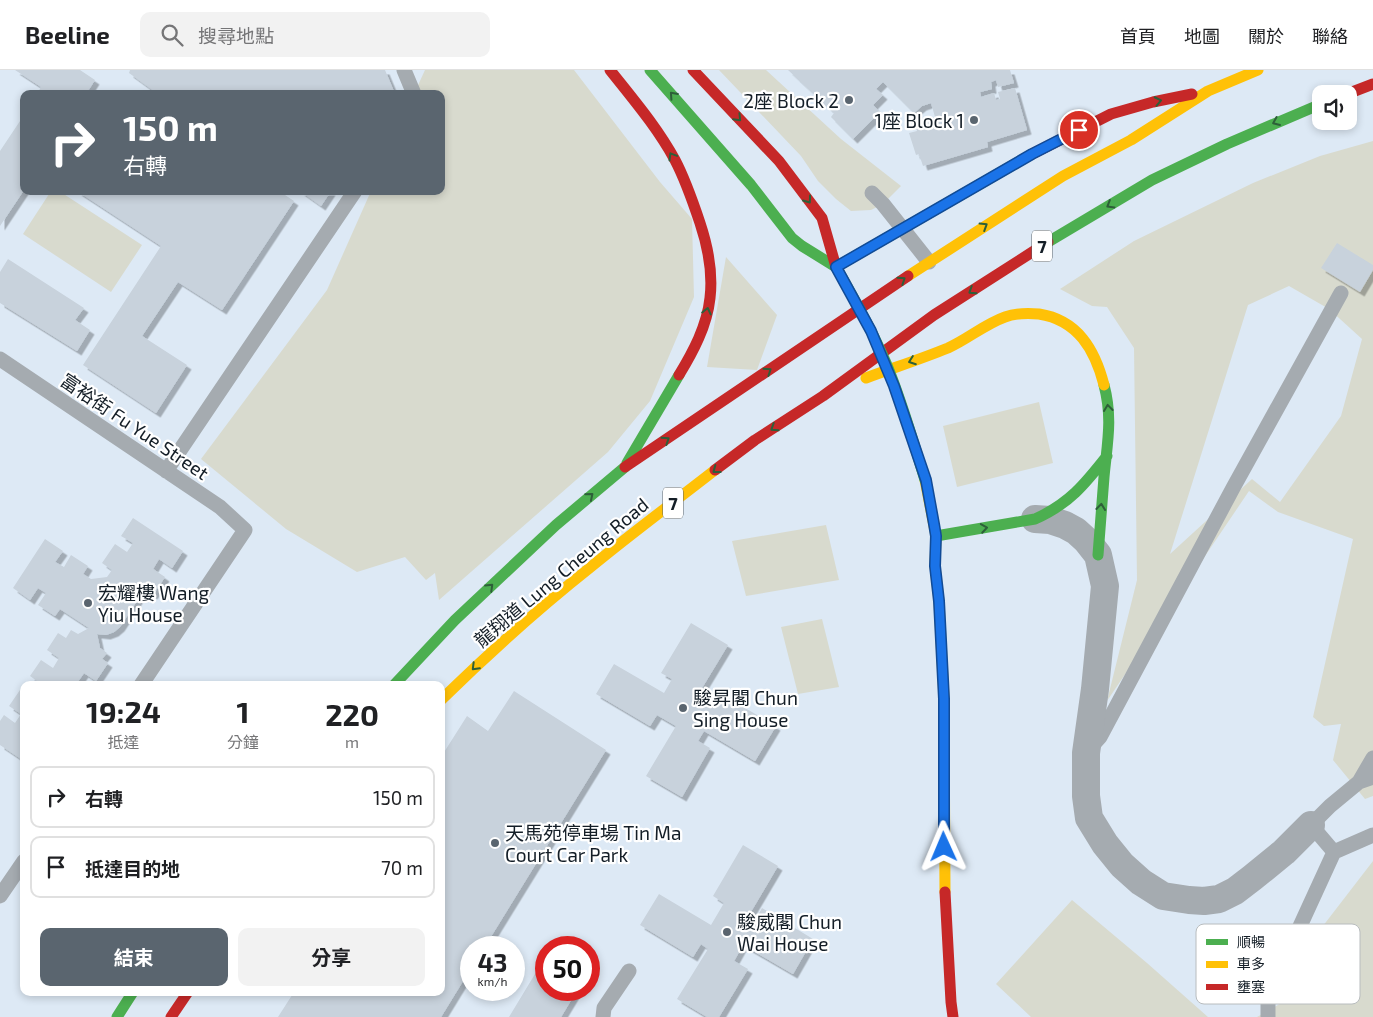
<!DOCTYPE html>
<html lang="zh-TW">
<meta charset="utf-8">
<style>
:root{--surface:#fff;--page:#f2f2f2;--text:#202124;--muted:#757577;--line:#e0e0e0;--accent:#5a656f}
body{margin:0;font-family:"Exo 2","Noto Sans TC",sans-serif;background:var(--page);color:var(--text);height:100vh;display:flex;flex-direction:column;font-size:19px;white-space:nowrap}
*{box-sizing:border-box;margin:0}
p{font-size:16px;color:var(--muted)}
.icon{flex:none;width:28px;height:28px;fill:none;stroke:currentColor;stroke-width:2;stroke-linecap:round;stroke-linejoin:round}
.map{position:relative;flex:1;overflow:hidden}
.side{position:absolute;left:20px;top:611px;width:425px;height:315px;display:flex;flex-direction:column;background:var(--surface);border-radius:10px;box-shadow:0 2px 8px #0003}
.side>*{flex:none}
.hud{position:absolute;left:20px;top:20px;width:425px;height:105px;border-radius:10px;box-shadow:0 2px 8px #0003;background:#5a656f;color:#fff;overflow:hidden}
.tools{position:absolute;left:1312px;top:15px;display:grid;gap:10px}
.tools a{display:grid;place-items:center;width:45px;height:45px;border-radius:10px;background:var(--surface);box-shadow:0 2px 8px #0003;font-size:25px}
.speed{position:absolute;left:460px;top:866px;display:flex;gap:10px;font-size:25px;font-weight:700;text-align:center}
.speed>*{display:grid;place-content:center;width:65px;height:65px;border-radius:50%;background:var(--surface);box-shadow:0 2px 8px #0003;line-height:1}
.speed small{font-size:12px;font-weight:400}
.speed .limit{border:8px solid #d22;background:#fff;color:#111}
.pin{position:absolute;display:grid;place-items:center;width:42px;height:42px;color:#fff;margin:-21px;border:2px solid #fff;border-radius:50%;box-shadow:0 1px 5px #0007}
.me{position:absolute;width:55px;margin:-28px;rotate:359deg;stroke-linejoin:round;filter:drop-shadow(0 0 4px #0008)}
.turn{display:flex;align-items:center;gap:18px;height:105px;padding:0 20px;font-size:22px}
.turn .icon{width:65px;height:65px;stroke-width:2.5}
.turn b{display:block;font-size:35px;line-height:42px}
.eta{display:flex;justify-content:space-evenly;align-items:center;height:85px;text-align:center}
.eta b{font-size:30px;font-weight:700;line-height:35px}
.primary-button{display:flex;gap:10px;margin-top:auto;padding:10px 20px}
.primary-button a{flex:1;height:58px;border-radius:10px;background:var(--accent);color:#fff;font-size:20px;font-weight:700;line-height:58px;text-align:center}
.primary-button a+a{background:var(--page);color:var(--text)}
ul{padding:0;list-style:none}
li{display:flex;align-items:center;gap:15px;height:62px;margin:0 10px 8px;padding:0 10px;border:2px solid var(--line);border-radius:10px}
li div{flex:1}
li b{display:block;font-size:19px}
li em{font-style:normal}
header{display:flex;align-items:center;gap:30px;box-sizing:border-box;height:70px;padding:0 25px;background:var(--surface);border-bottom:1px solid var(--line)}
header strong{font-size:24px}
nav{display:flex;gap:28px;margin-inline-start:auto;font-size:18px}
.search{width:350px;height:45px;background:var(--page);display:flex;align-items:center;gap:12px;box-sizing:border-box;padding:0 18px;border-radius:10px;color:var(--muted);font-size:19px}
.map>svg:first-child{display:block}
.green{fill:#d8dace;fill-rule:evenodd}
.building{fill:#c8d2dc;filter:url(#shadow)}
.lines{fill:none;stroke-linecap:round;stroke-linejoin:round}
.lane{stroke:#a5abb0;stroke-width:15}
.street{stroke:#a5abb0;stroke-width:28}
.fast{stroke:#4caf50;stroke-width:11}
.slow{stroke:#ffc107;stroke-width:11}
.jam{stroke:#c62828;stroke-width:11}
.fast-bridge{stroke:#4caf50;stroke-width:11}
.oneway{stroke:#2d5f39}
.route-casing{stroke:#114b97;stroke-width:12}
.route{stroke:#1a73e8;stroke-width:9}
.poi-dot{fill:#5a656f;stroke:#fff;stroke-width:2}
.labels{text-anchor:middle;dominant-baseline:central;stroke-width:4.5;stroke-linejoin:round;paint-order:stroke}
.shield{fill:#fff;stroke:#5a6268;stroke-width:1}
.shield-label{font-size:18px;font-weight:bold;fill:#141e27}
.poi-label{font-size:19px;fill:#141e27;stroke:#fff;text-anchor:start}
.street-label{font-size:19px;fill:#141e27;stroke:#fff}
.key{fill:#fff;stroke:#b8bcbe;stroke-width:1}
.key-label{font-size:14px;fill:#141e27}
</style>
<header>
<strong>Beeline</strong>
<div class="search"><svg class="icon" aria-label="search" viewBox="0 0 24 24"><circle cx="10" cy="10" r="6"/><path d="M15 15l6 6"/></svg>搜尋地點</div>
<nav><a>首頁</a><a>地圖</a><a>關於</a><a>聯絡</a></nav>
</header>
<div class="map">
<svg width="1373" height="947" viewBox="0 0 1373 947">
<defs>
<filter id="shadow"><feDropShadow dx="4.5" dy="4.5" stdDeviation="0" flood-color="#0004"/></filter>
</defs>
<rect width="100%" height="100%" fill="#dde9f5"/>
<path class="green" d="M425,0H574L660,112L692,149L694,227L650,331L608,382L439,530L435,503L426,510L405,487L357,502L286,459L201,389L327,220L371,121H441V24H414Z
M719,0H766L841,69L901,116L883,134L871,140L851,141L836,129L818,111L801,86Z
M1373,71V726L1365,729L1333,690L1341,654L1324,656L1313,647L1353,469L1278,442L1249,421L1107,631L1137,510L1134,278L1107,237L1092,236L1060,219L1134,171L1253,113L1320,86ZM1289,216L1329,239L1362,269L1341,346L1280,432L1252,409L1170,484L1248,235Z
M51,121H59L142,175L111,222L23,164Z
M726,187L777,245L757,300L707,297Z
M1039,332L1053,393L957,417L943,356Z
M826,455L839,510L746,526L732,471Z
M822,549L839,617L798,624L781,557Z
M1373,791V947H1257L1313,915L1316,865Z
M1072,830L1147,893L1208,947H1031L996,914Z"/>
<path class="building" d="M15,0H80L95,10L86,24H37L41,17Z
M130,0H385L395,24H158L129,3Z
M788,0H1010L1014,13L998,17L996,10L991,12L992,19L980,22L981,27L994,23L996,30L1000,29L998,22L1015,18L1027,60L987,72L988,77L923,96L919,84L916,85L909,63L917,61L915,53L935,47L931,33L922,36L914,43L883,12L876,19L883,25L873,35L880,42L853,69L831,47L834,43Z
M24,45V120L0,156V81Z
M77,121H279L294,131L222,240L178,212L142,266L187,295L156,343L83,295L161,176Z
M300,121H331L321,136Z
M1337,173L1373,195V200L1360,222L1321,198Z
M8,189L84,238L75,250L90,260L77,281L0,233V202Z
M133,448L183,481L172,498L159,489L153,499L165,507L153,525L144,520L120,557L114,562L106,565L97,564L100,578L107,583L102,589L108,593L96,611L84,603L77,613L80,615H35L37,611L30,606L41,590L53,598L59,588L47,580L58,563L66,568L71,560L78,564L89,558L60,539L55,546L38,535L46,523L38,518L30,530L13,518L45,469L63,481L55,492L64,497L71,485L88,496L83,504L91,509L107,507L112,500L102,493L115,474L127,482L133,473L121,466Z
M691,553L728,575L699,623L713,632L719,623L776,656L755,691L704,661L698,671L710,678L682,727L646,706L676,656L657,645L650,656L596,624L614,594L664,623L672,609L661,603Z
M20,620L24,622V691L0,675V651L4,645L15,653L21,644L9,636Z
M514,621L606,680L484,878H471V898L441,947H278L294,922H441V687L467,646L488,661Z
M743,775L778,796L749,845L756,849L762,838L813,869L793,904L743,875L734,891L748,899L719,947H707L677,929L708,879L701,874L693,887L640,855L659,824L711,855L724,833L713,826Z
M538,899L546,904V920H572L576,922L561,947H509Z"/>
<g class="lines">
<path class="lane" d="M404,0L414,24
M872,123L883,134L929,192
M0,289L220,437L245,460L141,615
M166,401L355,121
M1091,677L1100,667L1233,418L1341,223
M1359,712L1373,688
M1334,782L1311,755L1330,736L1359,712L1373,707
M0,826L24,791
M603,947L604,938L629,901
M1268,947V926L1334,782L1373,765"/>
<path class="street" d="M1035,449L1050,450L1065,455L1076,461L1087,471L1098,485L1105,516L1095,619L1086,683V726L1089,748L1105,774L1122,795L1141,812L1163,826L1189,830L1204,831L1219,829L1235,821L1252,808L1284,782L1311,755"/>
<path class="fast" d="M650,0L751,115L792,168L802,176L836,197
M1048,172L1152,110L1227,74L1321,34
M627,393L679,305
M1035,449C1069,434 1085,414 1107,386
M936,466L1035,449
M1098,485C1100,459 1102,433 1104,407C1107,374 1113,349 1104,315
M394,615L455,550L556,455L625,397
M117,947L133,922"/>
<path class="slow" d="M908,206L1063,106L1131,70L1208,21L1258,0
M866,308C893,298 921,289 948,278C968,269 985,254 1005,247C1016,243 1028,243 1039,244C1078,250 1095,280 1104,315
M925,410L936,466L935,496L939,531L944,629L945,822
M441,630C489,583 539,538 592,496C632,463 674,432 715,400"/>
<path class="jam" d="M610,0C633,29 657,57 675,90C685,109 693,132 700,153C708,177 713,203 710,228C707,256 693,282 679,305
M693,0L779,91L822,148L836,197
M1347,24L1373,14
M1032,84L1111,44L1153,32L1192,24
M625,397L908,206
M715,400L755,370L823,326L934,245L1048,172
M945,822L951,932L953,947
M171,947L188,922"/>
<path class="fast-bridge" d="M836,197C854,228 872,260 886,293C902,331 913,371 925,410
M836,197L1032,84"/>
</g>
<defs><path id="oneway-chevron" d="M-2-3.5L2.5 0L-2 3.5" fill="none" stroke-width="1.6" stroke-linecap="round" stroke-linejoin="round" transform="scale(1.25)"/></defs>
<g class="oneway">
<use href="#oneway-chevron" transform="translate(673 25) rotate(-132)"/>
<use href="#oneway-chevron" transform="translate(1158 31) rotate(-12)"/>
<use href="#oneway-chevron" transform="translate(738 48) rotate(46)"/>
<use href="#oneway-chevron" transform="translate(1276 52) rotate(157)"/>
<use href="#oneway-chevron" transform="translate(672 86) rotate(-121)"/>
<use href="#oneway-chevron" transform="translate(808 130) rotate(54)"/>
<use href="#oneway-chevron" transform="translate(1110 135) rotate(149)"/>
<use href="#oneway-chevron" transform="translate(984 156) rotate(-32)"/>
<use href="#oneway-chevron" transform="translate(902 210) rotate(-34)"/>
<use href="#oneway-chevron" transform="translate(972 221) rotate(147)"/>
<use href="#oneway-chevron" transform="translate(707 241) rotate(-77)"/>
<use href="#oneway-chevron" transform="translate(912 291) rotate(160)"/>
<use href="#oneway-chevron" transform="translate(768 301) rotate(-34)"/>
<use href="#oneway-chevron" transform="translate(1108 338) rotate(-97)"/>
<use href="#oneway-chevron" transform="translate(774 358) rotate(147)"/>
<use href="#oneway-chevron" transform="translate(666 370) rotate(-34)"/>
<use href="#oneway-chevron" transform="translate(716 400) rotate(143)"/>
<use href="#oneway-chevron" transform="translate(590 426) rotate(-40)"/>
<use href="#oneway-chevron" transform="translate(1101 437) rotate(-84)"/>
<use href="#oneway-chevron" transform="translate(984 458) rotate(-9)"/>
<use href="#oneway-chevron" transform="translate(490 517) rotate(-44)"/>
<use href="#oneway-chevron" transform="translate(475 597) rotate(135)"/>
</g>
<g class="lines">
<defs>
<path id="route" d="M944,777V629L939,531L935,496L936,466L934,454L926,410L894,316L871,261L836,197L1032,84L1079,60"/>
</defs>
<use href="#route" class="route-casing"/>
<use href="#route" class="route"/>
</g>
<g class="poi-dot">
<circle cx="849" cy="30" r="5"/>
<circle cx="974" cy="50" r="5"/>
<circle cx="88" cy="533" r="5"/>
<circle cx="683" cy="638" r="5"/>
<circle cx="495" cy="773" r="5"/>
<circle cx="727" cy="862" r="5"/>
</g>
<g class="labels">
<g class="shield">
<rect x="1032" y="160.5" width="20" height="31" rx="4"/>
<rect x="663" y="417.5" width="20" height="31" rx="4"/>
</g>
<g class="shield-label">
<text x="1042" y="176">7</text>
<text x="673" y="433">7</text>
</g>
<g class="poi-label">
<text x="839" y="30" text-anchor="end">2座 Block 2</text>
<text x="964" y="50" text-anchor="end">1座 Block 1</text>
<text x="98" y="522">宏耀樓 Wang<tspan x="98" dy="22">Yiu House</tspan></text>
<text x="693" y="627">駿昇閣 Chun<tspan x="693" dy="22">Sing House</tspan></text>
<text x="505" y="762">天馬苑停車場 Tin Ma<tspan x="505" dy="22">Court Car Park</tspan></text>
<text x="737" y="851">駿威閣 Chun<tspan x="737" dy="22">Wai House</tspan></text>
</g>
<g class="street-label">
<text transform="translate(135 356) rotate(34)">富裕街 Fu Yue Street</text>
<text transform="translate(561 502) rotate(-40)">龍翔道 Lung Cheung Road</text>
</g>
</g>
<rect x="1196" y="854" width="164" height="80" rx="8" class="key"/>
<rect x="1206" y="869" width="22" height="6" fill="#4caf50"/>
<rect x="1206" y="891" width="22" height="7" fill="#ffc107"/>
<rect x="1206" y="914" width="22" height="6" fill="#c62828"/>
<g class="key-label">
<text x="1237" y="877">順暢</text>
<text x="1237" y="899">車多</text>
<text x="1237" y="922">壅塞</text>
</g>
</svg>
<div class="tools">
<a><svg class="icon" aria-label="sound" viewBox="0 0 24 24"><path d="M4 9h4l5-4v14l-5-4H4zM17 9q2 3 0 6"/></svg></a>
</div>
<div class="speed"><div>43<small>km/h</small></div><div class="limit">50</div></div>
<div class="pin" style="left:1079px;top:60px;background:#d93025"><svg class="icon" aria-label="arrive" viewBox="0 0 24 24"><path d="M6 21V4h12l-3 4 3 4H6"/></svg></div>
<svg class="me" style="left:944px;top:777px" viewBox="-20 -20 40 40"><path d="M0-17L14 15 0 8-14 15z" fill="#1a73e8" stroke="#fff" stroke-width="4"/></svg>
<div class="hud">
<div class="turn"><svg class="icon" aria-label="right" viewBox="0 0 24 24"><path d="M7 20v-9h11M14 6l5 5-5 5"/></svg><div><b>150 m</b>右轉</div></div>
</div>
<section class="side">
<div class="eta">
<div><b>19:24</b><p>抵達</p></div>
<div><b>1</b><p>分鐘</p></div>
<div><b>220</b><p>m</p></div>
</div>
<ul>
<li><svg class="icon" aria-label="right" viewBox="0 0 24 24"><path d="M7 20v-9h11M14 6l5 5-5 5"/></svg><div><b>右轉</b></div><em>150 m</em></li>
<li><svg class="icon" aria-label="arrive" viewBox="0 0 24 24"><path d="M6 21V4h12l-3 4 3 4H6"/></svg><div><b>抵達目的地</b></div><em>70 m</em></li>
</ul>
<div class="primary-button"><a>結束</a><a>分享</a></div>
</section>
</div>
